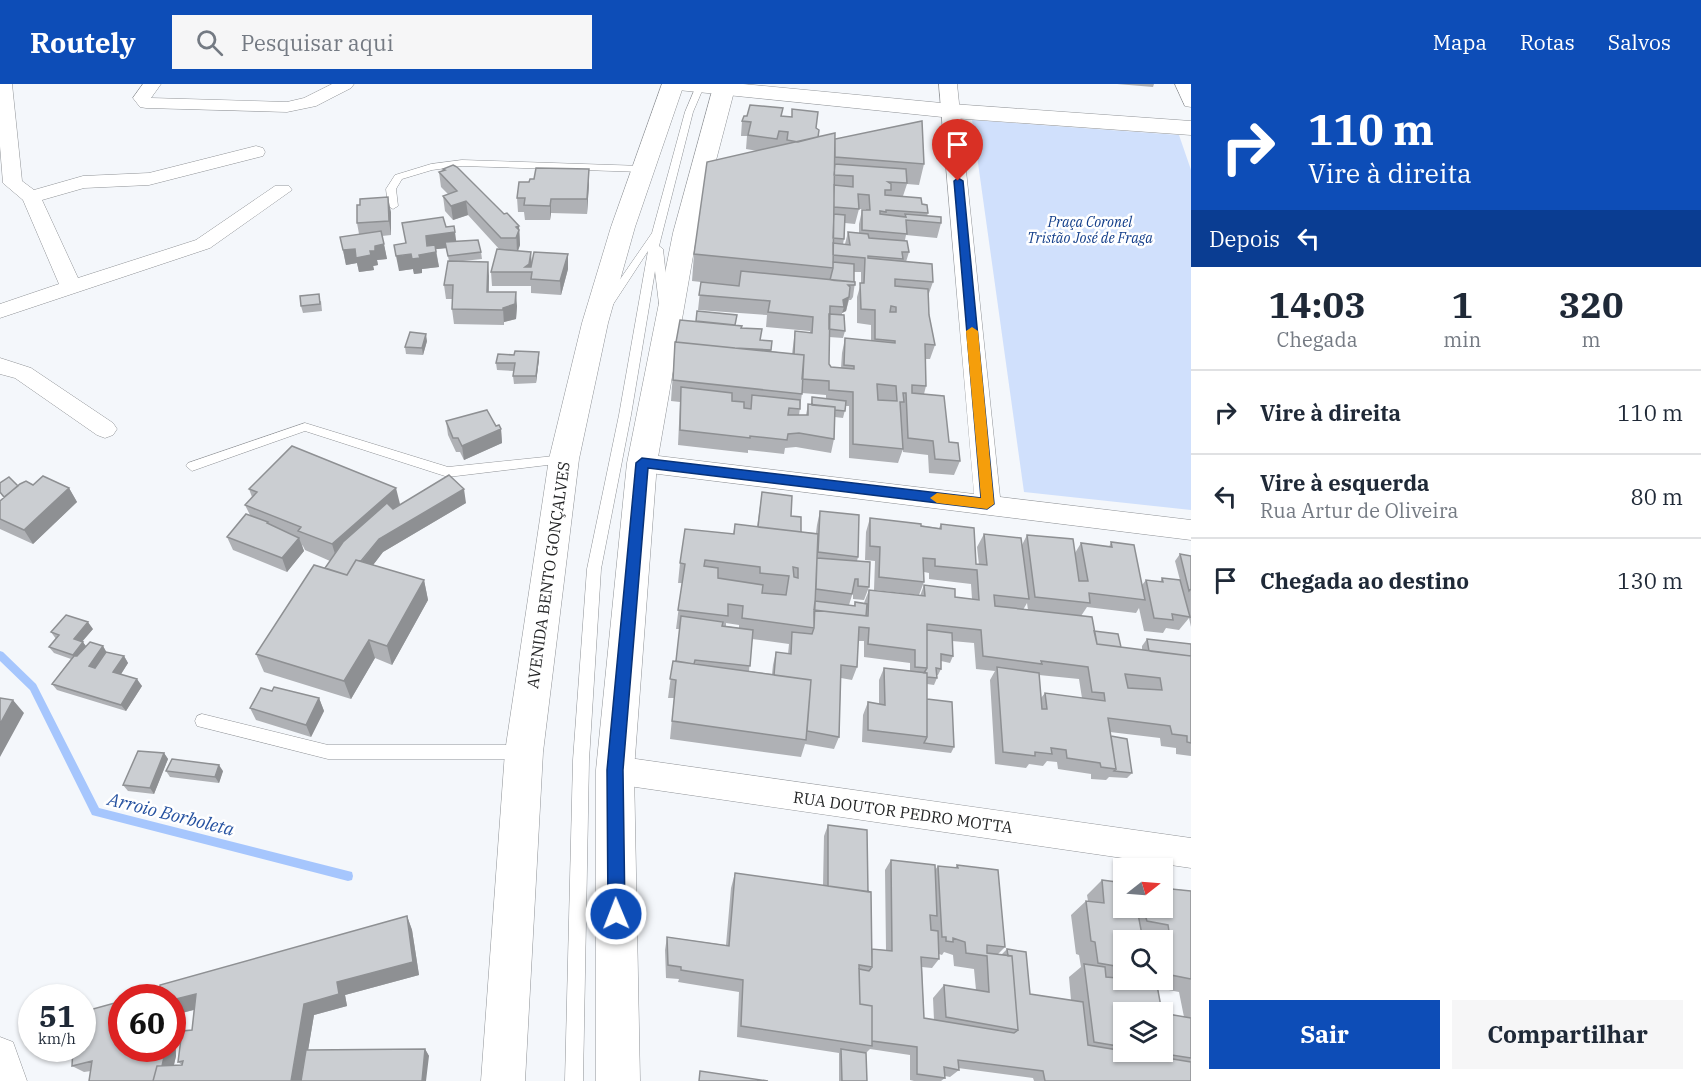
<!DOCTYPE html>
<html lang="pt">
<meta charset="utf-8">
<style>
:root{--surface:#fff;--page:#f6f6f7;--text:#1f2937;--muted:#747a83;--line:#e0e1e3;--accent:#0d4db7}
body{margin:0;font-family:"IBM Plex Serif",serif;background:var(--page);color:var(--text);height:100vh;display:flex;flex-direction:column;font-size:22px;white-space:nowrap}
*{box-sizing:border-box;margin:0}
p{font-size:20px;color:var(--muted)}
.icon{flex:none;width:33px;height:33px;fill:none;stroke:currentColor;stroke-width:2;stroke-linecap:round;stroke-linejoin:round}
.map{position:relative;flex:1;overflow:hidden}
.details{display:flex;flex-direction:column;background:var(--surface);width:510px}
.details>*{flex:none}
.hud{background:#0d4db7;color:#fff;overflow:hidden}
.needle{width:39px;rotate:73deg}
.fabs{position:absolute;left:1113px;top:774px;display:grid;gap:12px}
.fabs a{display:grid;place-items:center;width:60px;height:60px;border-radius:0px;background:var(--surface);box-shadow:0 2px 4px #0004;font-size:30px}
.speed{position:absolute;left:18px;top:900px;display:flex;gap:12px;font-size:30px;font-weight:700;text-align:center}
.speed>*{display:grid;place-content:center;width:78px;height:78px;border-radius:50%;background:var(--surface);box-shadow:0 2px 4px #0004;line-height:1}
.speed small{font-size:15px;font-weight:400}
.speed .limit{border:9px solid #d22;background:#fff;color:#111}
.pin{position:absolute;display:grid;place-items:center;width:51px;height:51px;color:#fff;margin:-62px -26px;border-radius:50% 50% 50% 0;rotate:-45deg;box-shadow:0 0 6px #0007}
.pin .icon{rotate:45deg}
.me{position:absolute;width:66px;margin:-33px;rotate:359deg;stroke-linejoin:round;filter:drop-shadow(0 0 4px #0008)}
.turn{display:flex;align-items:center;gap:21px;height:126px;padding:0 18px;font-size:27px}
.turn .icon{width:78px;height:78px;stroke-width:2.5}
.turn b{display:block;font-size:42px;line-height:51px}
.then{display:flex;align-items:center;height:57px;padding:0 18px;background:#0003;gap:12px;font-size:22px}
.eta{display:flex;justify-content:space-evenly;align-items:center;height:102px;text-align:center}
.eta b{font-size:36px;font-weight:700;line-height:42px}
.primary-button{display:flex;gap:12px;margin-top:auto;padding:12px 18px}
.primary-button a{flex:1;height:69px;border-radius:0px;background:var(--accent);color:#fff;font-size:24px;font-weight:700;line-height:69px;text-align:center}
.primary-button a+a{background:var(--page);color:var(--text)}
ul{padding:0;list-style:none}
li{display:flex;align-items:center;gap:18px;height:84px;padding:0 18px;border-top:2px solid var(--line)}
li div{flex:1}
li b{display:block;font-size:22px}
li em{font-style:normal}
header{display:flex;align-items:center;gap:36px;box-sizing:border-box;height:84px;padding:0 30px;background:var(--accent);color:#fff}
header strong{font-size:28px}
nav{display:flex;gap:33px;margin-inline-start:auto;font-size:21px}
.search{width:420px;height:54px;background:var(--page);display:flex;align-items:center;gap:15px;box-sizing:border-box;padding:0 21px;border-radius:0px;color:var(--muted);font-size:22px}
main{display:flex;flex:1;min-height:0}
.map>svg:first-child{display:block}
.green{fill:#d0e0fc}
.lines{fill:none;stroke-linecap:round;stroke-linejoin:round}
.stream{fill:#a6c6fd;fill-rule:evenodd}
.service-casing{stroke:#909397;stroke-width:1}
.minor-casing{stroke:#909397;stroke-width:1}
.tertiary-casing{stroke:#909397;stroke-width:1}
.primary-casing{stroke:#909397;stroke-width:1}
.service{fill:#fff;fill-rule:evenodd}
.minor{fill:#fff;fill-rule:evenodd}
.tertiary{fill:#fff;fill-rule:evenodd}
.primary{fill:#fff;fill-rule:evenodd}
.wall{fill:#afb1b5;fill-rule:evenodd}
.shaded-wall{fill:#8e9093}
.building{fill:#cbced2;stroke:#8e9093;stroke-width:1.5;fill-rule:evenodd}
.route{fill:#0d4db7;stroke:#083277;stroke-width:1.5}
.slow{fill:#f59e0b}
.labels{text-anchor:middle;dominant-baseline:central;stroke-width:5;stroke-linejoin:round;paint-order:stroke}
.far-park-label{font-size:14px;font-style:italic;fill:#123e8a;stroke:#fff}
.street-label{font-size:16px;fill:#252627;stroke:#fff}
.water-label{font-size:18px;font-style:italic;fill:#2652a0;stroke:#fff}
</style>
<header>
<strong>Routely</strong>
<div class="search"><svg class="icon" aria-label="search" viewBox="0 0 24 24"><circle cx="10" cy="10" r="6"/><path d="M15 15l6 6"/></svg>Pesquisar aqui</div>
<nav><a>Mapa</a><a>Rotas</a><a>Salvos</a></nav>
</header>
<main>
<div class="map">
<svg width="1191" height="997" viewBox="0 0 1191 997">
<rect width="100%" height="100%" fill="#f4f7fb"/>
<path class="green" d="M972,36L1179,51L1191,86V426L1024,408Z"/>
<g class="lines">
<path class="stream" d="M0,567L3,568L36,600L99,724L348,787L352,788L353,792L352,796L348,797L92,731L30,606L0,577Z"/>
<defs>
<path id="service" d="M697,0H705L693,28L659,162L663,165L669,220L664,223L659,220L655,187L631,331L601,485L589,676L583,997H565L573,676L587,485L619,331L648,167L612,222H604L603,220L652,149L685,28Z
M462,76L643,82L648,85L643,88L462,82L432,86L402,95L396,105L398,122L393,125L388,122L386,105L395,91L431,80Z
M305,339L448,383L564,371L570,375L564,379L448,393L305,347L192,387L186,382L188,379Z
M202,630L328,661H523L528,663L531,668L528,673L523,675H328L197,642L195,637L197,632Z"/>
<path id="minor" d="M0,0H12L22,97L34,106L83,92L149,89L256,62L263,64L265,68L263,72L149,101L84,104L42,116L78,194L196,156L275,102H289L292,106L210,164L0,234V220L59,200L23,116L3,99L0,62Z
M143,0H161L151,14L287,18L304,14L332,0H354L351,4L316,22L287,28L146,24L140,23L133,14Z
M939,0H957L1000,413L1191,436V456L642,388L633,385L630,379L633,373L642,370L974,410Z
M1175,0H1191V23L1185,22Z
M0,274L31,284L113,339L117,345L113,351L105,354L97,351L15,294L0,290Z
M615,672L1191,754V784L615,700L604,696L600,686L604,676Z
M0,953L13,958L27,997H0Z"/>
<path id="tertiary" d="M667,0H743L952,20L1191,37V51L952,34L678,6L671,4Z"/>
<path id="primary" d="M662,0H684L635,143L608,239L579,375L543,668L525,997H481L505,668L549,375L582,239L611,143Z
M714,0H736L697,149L657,379L634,686L640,997H596V686L627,379L673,149Z"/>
</defs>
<use href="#service" class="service-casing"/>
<use href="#minor" class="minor-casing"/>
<use href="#tertiary" class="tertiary-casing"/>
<use href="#primary" class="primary-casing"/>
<use href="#service" class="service"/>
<use href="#minor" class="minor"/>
<use href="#tertiary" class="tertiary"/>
<use href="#primary" class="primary"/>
</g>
<path class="wall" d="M1117,0H1154L1153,3Z
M782,32L816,44L818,53L835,55L924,80L919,101L907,100L903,112L922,120L928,129L927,132L941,139L937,154L906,151L905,156L909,168L906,178L933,198L928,212L929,231L935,261L930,275H925L926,302L924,310L960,377L954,391L929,389L928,371L903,368L901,327L903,365L898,379L849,374V322H846L843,334L835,333L834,355L831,369L796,363L785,364L784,370L748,366V369L678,361L680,318L671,317L675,258L736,241L741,244L760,256L772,257L771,267L792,270L795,247L810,249V247L766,243L767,231L698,226L701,198L728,201L692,197L694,170L758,67L746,65L747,52H741L742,37ZM859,125H866V126H862L859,140V149L848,148L845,160H843L844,155L845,139L855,140ZM854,188H861V199L857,213V239L871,241V257L845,254L842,269L841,284L831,283L829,280V253L843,254L845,247L842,231V229L846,227L849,216H851L853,213L855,198H854ZM802,309L826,311V315L812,313L811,321L808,320L806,331H799Z
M443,85L519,142L520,161L518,167L532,178L568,170V185L561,211L531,209V202H492L491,188L500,166L468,131L453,136L445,127L443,112L448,110L441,103L439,88L443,87Z
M589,99L587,130L551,129L550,136H525L524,128H518L517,114Z
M391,128V151L382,152L387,175L377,176L378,181L373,182L374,186L359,188L357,179L346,181L343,166L359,150L357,139Z
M446,143L456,157L481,168L482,175L463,177L489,192V208L517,222L516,235L504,238V241L454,240L452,225V215H446L444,201L449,177L446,164L436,165L439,183L422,185V189L414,190L413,185L399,187L406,159Z
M321,217L322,227L303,229L301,222Z
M427,257L423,271L406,270L405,263Z
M539,268V275L536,299L514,300L513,292L514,287L497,286L496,279L514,271Z
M446,337L496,342L501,345L502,359L464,376L460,368H456L448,351Z
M0,399L18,402L33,401L69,404L77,418L33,460L0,445V417L4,414L0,409Z
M249,405L400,421L466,419L383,468L373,481L424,496L428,516L392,581L375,574L351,615L264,588L256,570L330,477L305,466L303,462L302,461L304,467L287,488L233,466L227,453L250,431L245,421L252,413Z
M762,408L791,432L801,448L816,449L817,441L820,427L858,473L857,477L869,503L864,516L853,515V508L849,521L854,522L855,518L864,519L869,506L920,512L924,501L955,513L972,515L971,500L929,495V489L924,488V498L919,511L874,506L875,477L865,476L866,448L870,434L939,444L941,440L976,480L979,481L977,463L984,450L1022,461L1027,451L1075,469L1081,459L1109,463L1111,458L1142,501L1146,496L1160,498L1162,494L1180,496L1175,477L1180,470L1191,472V543L1189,534L1179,546L1166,544L1163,549L1144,547L1139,524L1136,529L1087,523L1081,532L1028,526L1027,519L1023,526L1094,547L1121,563L1142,566V562L1147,555L1191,560V672L1176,670V664L1161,662L1160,654L1110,648L1111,652L1132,689L1127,694L1109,693L1106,696L1091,695V690L1058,685L1057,678L1047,677L1043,682L1029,680L1026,684L995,680L990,596L995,587L976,585L974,559L952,557L953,572L950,579L941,577V585L938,591H936L937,594L934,601L927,600V615L954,663L951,669L862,658L863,631L868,618L879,620V596L884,584L910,587V579L864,573V557H858L857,583L852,596L841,594L839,653L834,665L805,660L801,673L670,655L674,614H668L673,577H676L680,545H676L682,499H678L680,479L733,450L735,440L757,443ZM726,539L739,541V544L726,542ZM752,555L789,560L788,570L776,568L773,581L772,590L749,587ZM1039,591L1079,595L1082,614L1045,609L1041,614Z
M93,545L82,558L86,562H103L106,568L124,572L128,579L121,590L142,602L126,627L57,606L52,600L71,575L54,569L49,563L56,555L51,548Z
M272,607L319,614L324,627L311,653L256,636L250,624Z
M164,669L168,675L154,710L128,707L123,701Z
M166,687H223L219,699L170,693Z
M828,741L868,808L872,865L886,866L885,786L891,776L935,786L938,782L955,784L957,781L1005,863L998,870L1001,871L1007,865L1030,910L1071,916L1069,893L1081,883L1079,871L1076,870L1071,831L1086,817H1088L1087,811L1102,796L1191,807V997H1034L1033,994L958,984L959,986L950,993L945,992V994L941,997H914L910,996V971L870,965L866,969L867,997H839V969L737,953L739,908L678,898L679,895L666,894L665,866L667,853L726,861L731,804L735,789L823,802L824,752ZM1142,853L1151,854V856H1162V896H1124ZM944,868L953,871L954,882L974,885L976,906L944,901L933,914L934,936L924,934L922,883L932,884L939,875V870L942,871ZM1158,904L1179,908L1184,933L1162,968H1124V928Z
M407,832L412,846L419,891L345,911L347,922L314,931L308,966L425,965L429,972L91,987L84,988L72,982L122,964L172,914ZM194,926L192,946L178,978L182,981H174L176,972L174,931Z"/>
<path class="shaded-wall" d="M589,85V99L587,130V115Z
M388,113L391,128V151L389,137Z
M551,115V129L550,136V122Z
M466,117L468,131L453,136L451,122Z
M519,142L520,161L517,169L516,143Z
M455,148L457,163L428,166L426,152Z
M384,160L387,175L377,176L378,181L373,182L370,167L375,162Z
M355,165L371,171L374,186L359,188L357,179L346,181L343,166Z
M436,168L439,183L422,185V189L414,190L413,185L399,187L396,172Z
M531,168L532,183L531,188L525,183Z
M568,170V185L561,211L560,197Z
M488,178L489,192L488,222L487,208Z
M516,208L517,222L516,235L504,238V241L503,224Z
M849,213L846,227L842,229L844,223L843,216Z
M426,250L427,257L423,271L422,264Z
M539,268V275L536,299V292Z
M501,345L502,359L464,376L462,362Z
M69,404L77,418L33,460L24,446Z
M396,404L401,424L338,480L332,460Z
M464,405L466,419L383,468L351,510L347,496L379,455Z
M299,454L304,467L287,488L282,474Z
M424,496L428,516L392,581L387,562Z
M88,538L93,545L79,561L74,555Z
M369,556L375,574L351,615L344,597Z
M83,558L88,565L77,577L73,571Z
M103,562L107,569L93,588L89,582Z
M124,572L128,579L118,595L113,588Z
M137,595L142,602L126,627L121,621Z
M319,614L324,627L311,653L306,641Z
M13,616L24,629L0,673V640Z
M164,669L168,675L154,710L150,704Z
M219,681L223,687L219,699L215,693Z
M407,832L412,846L419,891L345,911L347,922L314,931L303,997H291L304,920L337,898Z
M196,910L208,922L174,931L176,972L170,997H159L166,964H172V916Z
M425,965L429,972L426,997H422Z"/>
<path class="building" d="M750,21L783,24L781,32L792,33V25L818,28L816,44L819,46L818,53L798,58L787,56L788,48L779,47L777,55L748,51L751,38L742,37L744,32H747Z
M922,37L924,80L835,73V55Z
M835,49L833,184L694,170L707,78Z
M835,80L906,85L907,99L888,98L891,100V106H885V111L921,114L922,120L927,121L928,129L886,126V128L880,127V130L906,133L905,130L941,133V139L906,136L907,150L862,146V126H870L869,111L858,110L859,125L834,123V101L853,103V92L834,91Z
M453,81L457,83L504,130L507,129L519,142L516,143L519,146L516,154H501L466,117L451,122L443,112L457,107L439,88L445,86L443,85Z
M536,84L589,85L587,115H551L550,122L524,121L525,114H517L519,98H529L530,95H534Z
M388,113L389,137L357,139V121H360V115Z
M834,130L845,131L844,155L833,154Z
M443,133L446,143L454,142L455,148L426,152L427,162L435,161L436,168L419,171L420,174L412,175L411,170L396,172L394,161L406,159L402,139Z
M381,147L384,160L375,162V167H370L371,171L356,174L355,165L343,166L340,153Z
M848,148L868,150L869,154L907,157L909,168H902L903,175L868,172V174L932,180L933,198L895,195V202L928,205L929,231L935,261L925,260L926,302L912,301V309L944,312L949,358L958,359L960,377L935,375L933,357L908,354L906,309H903L904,318H900L903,365L853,360V308L829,306V297L802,295L804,271L794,270L795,247L812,249L813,233L768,228L770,217L699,211L701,198L739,202L741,187L855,198V201H848L850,203L849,213L843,216L844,223L830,222L829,280L831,283L854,285V282L844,281L845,254L895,259V257L875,255V226L861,225L860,199H864L865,174L833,171V159L850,161ZM891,222L896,223V228H890ZM877,300L896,302L897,317L878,316Z
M478,156L481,168L448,172L445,158Z
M497,165L531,168L529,180L525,183H531L534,168L568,170L560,197L531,195L532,188H491Z
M448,177L488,178L487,208H516L515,220L503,224V226L452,225L453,201H444Z
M833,178L854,180V198L830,196L833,184Z
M319,210L320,220L301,222L300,212Z
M697,227L737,231L735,241L696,237Z
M829,230L844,231L845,247L829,245Z
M680,236L742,242L741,244L762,245L760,256L772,257L771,266L735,264L676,258Z
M410,248L426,250L422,264L405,263Z
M675,258L804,271L802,310L673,296Z
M515,267L539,268L536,292H513L515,279H496L498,270L514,271Z
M681,303L732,309V317L744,318V324L751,325L752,311L800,316V325L789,324L788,331H808V320L835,323L834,355L799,349L788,350L787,356L750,352V354L680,346Z
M812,313L846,317L845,327L835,326V323L812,321Z
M487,326L496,342L499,341L501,345L462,362L458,354H453L446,337Z
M292,362L396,404L332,460L298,447L301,443L245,421L257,408L249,405Z
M449,391L464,405L379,455L361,477L356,476L347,491L325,484L343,458L387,419L393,425Z
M43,392L69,404L24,446L0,435V417L20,400L26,397L33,401Z
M9,393L18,402L4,413L0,408V399Z
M762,408L792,412L791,432L801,433V448L758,443Z
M820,427L859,431L858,473L818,468Z
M246,430L268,438L267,439L299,454L282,474L227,453Z
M870,434L921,440V442L941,445V440L974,444L976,480L987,481L984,450L1021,454L1029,515L994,511L995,522L1092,533L1097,560L1191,572V659L1187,658V652L1172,650L1170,642L1108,634L1116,685L1101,683L1100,679L1067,674L1066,666L1051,664L1052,670L1035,668V672L1003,668L997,583L1039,589L1042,625H1047L1045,609L1105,617L1104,609L1092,608L1088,583L1041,577L1042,580L983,572L981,546L927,540V584L915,583V566L868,560L869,544L859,543L857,583L841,581L839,653L807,647L811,596L774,591L776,568L791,570L792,548L812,550L814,544V526L868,532L869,506L925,512L924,501L955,505V513L979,516L977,486L935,482V475L923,474L924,498L879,493L880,463L870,462ZM1125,590L1160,594L1162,606L1128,604Z
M735,440L818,450L814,544L742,534L743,522L728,520V532L678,526L685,480L680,479L685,445L734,450ZM705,476L760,483V489L789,492L786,511L762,509L763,501L718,494V484L704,482ZM793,483L798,484V494L794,493Z
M1027,451L1073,455L1079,497H1088L1081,459L1112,463L1111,458L1134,461L1145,516L1089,509L1090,519L1035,513Z
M1180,470L1191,472V505L1189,507Z
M817,474L870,478L869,503L858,502V495H855L852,510L816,505Z
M356,476L424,496L387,562L369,556L344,597L256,570L314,481L347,491Z
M1162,494L1180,496L1190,533L1172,530L1173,536L1154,534L1146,496L1163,498Z
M815,517L855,522V518L867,520L866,532L814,526Z
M66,531L88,538L74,555L83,558L73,571L49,563L59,551L51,548Z
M681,532L723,538L722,542L753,546L750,582L695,576L694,580L676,577Z
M927,546L952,549L953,572L941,570V585L936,584L937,594L927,593V589H924L927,584Z
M1094,547L1118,550L1121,563L1097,560Z
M1147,555L1191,560V572L1149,567Z
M90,558L103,562L89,582L95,584L106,568L124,572L113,588L137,595L121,621L52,600L74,572H77Z
M673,577L811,596L806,656L672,637L676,596L670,595Z
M884,584L927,589V653L868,646V618L885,621Z
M274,603L319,614L306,641L250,624L261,604L272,607Z
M0,614L13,616L0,640Z
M927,615L952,618L954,663L924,659L927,653Z
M1111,652L1127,655L1132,689L1114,687L1116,685Z
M138,667L164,669L150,704L123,701Z
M172,675L219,681L215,693L166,687Z
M828,741L867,746L868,808L828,802Z
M891,776L935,781L937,832L930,831L931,846L938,847L939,875L921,873L924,934L1014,949L1018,946L1012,872H1008L1007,865L1026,868L1030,910L1083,918L1088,961L1191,978V997H1045L1043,987L958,976L959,986L944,983L945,994L917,990V963L872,957V922L860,920L859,885L869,887L872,883V865L892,867Z
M957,781L998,786L1005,863L987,861V869L1012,872L1018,946L946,933L944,901L989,908L987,872L966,869L965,858L953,854V858L946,857V853H942L938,782L958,784Z
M735,789L871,808L872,883L859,881L860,920L872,922V962L741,942L743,896L681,886V883L668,881L667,853L729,862Z
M1102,796L1124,799V824H1162V804L1191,807V895L1171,891L1165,859L1171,861L1168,841L1147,837L1145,831L1138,830L1143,856H1124V896H1156L1162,928H1124V963L1094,958L1084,880L1105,883L1106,893L1117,894L1115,882L1098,879L1095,858L1091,857L1086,817L1104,819Z
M407,832L413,878L337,898L339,910L304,920L291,997H153L157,982L182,981L183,977L178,978L182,947L192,946L196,910L172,916V914H160V901Z
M122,917V964H166L162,982H157L153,997H89L92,977L72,982L73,964H82V928Z
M1162,929L1191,934V974L1152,968H1162Z
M425,965L422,997H301L306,966Z
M841,965L866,969L867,997H842Z
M700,987L768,997H699Z"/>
<path class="route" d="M958,94L963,97L994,420L987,425L648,384L623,686L625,830L622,836L616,838L611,836L608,830L607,686L636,379L642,374L981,414L954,97Z"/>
<path class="slow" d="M972,243L978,247L994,420L987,425L937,419L930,414L937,409L981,414L966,247Z"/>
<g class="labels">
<g class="far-park-label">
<text x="1090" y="138">Praça Coronel<tspan x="1090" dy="16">Tristão José de Fraga</tspan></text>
</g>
<g class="street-label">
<text transform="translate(548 491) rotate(-82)">AVENIDA BENTO GONÇALVES</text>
<text transform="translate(903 728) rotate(8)">RUA DOUTOR PEDRO MOTTA</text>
</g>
<g class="water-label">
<text transform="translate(171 730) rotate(14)">Arroio Borboleta</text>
</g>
</g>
</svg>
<div class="fabs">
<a><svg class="needle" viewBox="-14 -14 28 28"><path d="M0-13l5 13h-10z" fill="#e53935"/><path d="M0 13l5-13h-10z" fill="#747a83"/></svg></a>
<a><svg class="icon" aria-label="search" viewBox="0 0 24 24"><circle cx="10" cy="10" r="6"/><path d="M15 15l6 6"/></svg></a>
<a><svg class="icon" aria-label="layers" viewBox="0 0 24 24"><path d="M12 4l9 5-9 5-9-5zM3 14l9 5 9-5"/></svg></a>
</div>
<div class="speed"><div>51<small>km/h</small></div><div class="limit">60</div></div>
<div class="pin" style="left:958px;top:97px;background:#d93025"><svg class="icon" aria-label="arrive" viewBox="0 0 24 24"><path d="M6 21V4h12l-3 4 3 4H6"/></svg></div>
<svg class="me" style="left:616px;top:830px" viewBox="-20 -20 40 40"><circle r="17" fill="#0d4db7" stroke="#fff" stroke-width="3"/><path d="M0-11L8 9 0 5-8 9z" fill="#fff"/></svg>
</div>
<section class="details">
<div class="hud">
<div class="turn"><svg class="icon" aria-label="right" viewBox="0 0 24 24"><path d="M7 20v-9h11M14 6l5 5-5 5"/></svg><div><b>110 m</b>Vire à direita</div></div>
<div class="then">Depois<svg class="icon" aria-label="left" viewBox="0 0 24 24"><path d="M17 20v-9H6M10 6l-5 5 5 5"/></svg></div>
</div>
<div class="eta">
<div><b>14:03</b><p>Chegada</p></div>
<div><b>1</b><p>min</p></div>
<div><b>320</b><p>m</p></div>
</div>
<ul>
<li><svg class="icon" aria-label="right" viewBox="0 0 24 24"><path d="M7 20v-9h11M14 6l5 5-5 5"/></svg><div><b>Vire à direita</b></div><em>110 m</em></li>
<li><svg class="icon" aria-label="left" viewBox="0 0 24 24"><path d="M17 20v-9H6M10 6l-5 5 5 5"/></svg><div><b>Vire à esquerda</b><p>Rua Artur de Oliveira</p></div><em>80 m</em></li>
<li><svg class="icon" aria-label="arrive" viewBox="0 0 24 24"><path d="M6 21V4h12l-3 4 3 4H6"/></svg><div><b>Chegada ao destino</b></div><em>130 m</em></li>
</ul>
<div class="primary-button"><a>Sair</a><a>Compartilhar</a></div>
</section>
</main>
